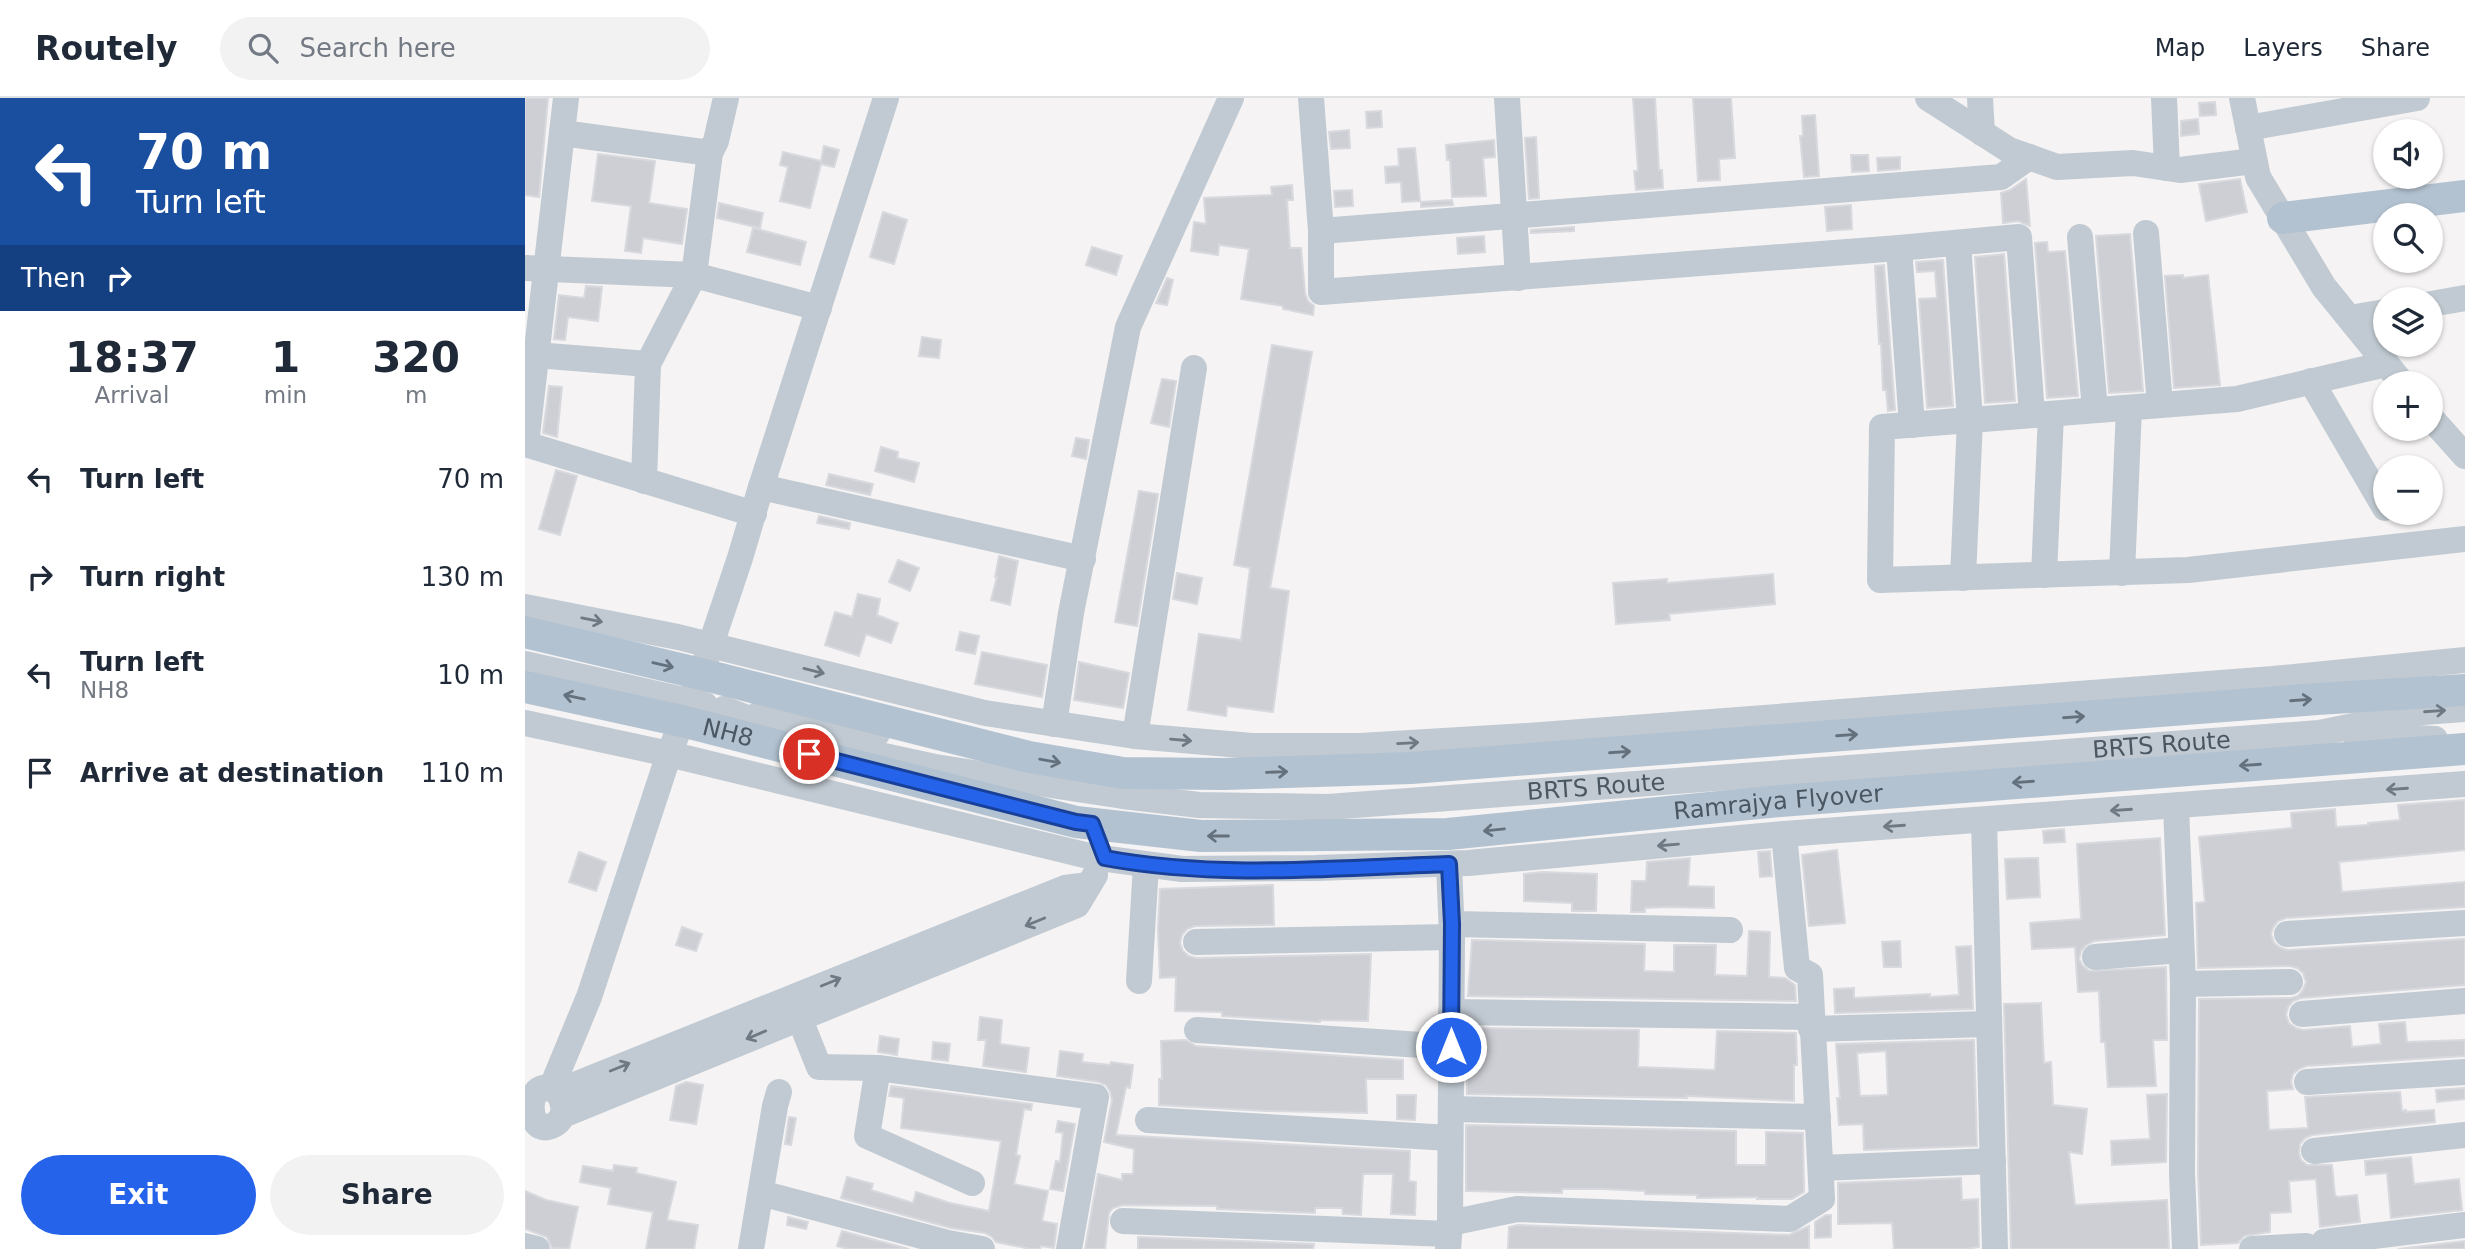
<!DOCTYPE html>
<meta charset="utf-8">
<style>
:root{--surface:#fff;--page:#f2f2f3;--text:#1f2937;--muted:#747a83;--line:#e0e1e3;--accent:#2563eb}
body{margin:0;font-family:"DejaVu Sans",sans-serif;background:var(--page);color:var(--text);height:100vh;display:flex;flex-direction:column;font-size:26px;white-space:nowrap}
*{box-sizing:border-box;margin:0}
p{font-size:23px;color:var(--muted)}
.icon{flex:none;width:38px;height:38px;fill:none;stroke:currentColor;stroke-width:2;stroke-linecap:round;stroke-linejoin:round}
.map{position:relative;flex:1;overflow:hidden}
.drawer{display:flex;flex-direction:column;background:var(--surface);width:525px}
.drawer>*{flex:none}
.top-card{background:#1a4fa0;color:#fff;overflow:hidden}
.controls{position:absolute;left:1848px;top:21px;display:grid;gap:14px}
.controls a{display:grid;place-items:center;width:70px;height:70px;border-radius:50%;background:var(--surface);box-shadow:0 2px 5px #0004;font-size:35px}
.pin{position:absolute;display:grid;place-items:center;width:60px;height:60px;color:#fff;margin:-30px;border:4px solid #fff;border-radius:50%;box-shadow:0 2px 7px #0007}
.me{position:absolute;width:77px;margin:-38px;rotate:0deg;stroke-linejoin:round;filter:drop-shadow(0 0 5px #0008)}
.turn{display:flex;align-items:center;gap:24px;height:147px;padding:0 21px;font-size:32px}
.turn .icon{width:91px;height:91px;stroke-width:2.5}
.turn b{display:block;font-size:49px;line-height:60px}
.then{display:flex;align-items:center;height:66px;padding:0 21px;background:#0003;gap:14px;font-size:26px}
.eta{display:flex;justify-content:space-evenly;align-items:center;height:119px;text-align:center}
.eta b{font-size:42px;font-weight:800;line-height:49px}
.primary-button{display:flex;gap:14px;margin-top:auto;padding:14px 21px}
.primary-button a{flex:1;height:80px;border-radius:42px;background:var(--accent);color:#fff;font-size:28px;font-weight:800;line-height:80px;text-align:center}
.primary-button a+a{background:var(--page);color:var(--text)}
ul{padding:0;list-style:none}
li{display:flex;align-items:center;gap:21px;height:98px;padding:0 21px}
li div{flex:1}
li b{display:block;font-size:26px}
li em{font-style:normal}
header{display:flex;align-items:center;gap:42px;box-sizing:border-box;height:98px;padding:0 35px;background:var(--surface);border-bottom:2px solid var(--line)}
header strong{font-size:33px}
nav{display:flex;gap:38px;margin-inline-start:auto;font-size:24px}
.search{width:490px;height:63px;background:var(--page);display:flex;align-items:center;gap:18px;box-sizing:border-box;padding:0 24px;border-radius:38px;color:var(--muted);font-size:26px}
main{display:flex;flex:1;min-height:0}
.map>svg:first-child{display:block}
.building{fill:#cdcfd5;stroke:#d7d9de;stroke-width:2;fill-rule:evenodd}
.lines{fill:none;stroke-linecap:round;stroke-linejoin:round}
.minor{stroke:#c1cad2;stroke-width:26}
.major{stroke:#b3c2d1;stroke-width:32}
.oneway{stroke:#6e7983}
.oneway2{stroke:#64717d}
.route-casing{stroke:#184099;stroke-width:18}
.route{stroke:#2563eb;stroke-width:12}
.labels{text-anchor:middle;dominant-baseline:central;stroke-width:6;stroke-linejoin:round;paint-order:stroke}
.street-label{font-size:24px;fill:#4a5661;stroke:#fff}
</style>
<header>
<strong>Routely</strong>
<div class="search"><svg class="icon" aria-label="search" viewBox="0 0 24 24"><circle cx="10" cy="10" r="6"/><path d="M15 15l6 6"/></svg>Search here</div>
<nav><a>Map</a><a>Layers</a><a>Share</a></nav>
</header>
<main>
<section class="drawer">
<div class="top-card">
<div class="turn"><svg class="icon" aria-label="left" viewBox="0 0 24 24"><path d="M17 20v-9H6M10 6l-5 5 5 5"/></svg><div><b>70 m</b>Turn left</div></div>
<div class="then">Then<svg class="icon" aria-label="right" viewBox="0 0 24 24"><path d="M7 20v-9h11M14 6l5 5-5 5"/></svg></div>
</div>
<div class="eta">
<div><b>18:37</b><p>Arrival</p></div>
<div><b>1</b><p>min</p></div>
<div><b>320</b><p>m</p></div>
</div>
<ul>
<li><svg class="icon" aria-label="left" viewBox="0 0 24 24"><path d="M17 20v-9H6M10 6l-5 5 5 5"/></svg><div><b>Turn left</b></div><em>70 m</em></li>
<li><svg class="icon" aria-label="right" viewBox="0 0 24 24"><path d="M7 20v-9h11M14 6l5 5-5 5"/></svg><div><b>Turn right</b></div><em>130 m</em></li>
<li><svg class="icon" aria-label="left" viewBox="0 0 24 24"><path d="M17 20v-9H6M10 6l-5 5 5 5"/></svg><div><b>Turn left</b><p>NH8</p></div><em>10 m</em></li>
<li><svg class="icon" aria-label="arrive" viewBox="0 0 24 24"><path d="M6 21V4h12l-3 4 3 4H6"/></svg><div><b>Arrive at destination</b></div><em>110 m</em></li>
</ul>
<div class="primary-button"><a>Exit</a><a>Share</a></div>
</section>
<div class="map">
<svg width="1940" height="1151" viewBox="0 0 1940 1151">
<rect width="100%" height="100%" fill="#f5f3f3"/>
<path class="building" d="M0,0H23L14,99L0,97Z
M1108,0H1130L1134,72H1137L1138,90L1111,92L1109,73H1113Z
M1168,0H1206L1210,60L1194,61L1195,82L1173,83Z
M1690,4L1691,17L1675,18L1674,5Z
M856,13L857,29L842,30L841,14Z
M1290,17L1294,78L1279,79L1275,38H1278L1277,18Z
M1673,21L1674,36L1656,38V23Z
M824,32L825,50L806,51L804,34Z
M1011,39L1014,100L1004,101L1000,40Z
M969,42L970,59L958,60L961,98L927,99L925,62H922L921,47Z
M299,48L314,52L309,69L296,66L285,110L255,103L263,69L255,67L258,54L296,63Z
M890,50L895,103L877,104L876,84L861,85L860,69L874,68L873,51Z
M73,56L130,63L124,105L162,111L157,146L118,140L116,155L100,153L106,108L67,103Z
M1326,57H1343L1344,73L1327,74Z
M1375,59V71L1353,73L1352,60Z
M1501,81L1505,128L1493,123L1478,125L1476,95L1485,92Z
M1715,81L1722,114L1681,123L1674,86Z
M767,87L768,102H762L765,150H776L780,195L783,203L789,208L788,217L758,211V208L716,201L724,151L694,147L693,157L666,153L669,124L681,126L679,100L747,97L746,89Z
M827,92L828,108L810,109L809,93Z
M927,102L928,107L896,109V104Z
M194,105L238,115L235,130L192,120Z
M1326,107L1327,131L1302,133L1300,109Z
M358,114L382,122L369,166L345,159Z
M1049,129V133L1006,135V132Z
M228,130L281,144L275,167L222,154Z
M1605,136L1618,293L1584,295L1571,138Z
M959,138L960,154L933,156L932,140Z
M1522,144L1523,154L1540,153L1553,298L1522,300L1510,145Z
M567,149L597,158L591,177L561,167Z
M1479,156L1490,303L1460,305L1450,159Z
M1418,162L1428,308L1402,310L1394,201L1412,200L1410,173L1392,174L1391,164Z
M1359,167L1370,312L1363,313L1361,292H1358L1356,246H1354L1350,168Z
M1658,177V180L1683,177L1695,287L1649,290L1640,178Z
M642,180L648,182L642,207L631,205Z
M61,188L77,189L73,223L43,219L40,242L29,241L34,197L59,200Z
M397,239L416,242L414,260L394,258Z
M747,247L787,254L745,490L764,493L748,614L702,608L701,618L663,612L674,536L716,542L725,470L709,467Z
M637,281L651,283L644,329L626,325Z
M24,288L37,289L32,339L18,335Z
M551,340L564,342L561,361L547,358Z
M356,349L373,354L372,360L394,365L389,384L350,373Z
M31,372L52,378L35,437L14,431Z
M304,376L348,386L345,397L301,387Z
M614,393L633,396L612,528L590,524Z
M294,418L325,425L324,431L292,425Z
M474,458L493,463L485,507L466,502L472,479H470Z
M373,462L394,470L385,493L364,484Z
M652,475L677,480L672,506L648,501Z
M1248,476L1250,506L1144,516L1145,522L1091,526L1088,485L1142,481V485Z
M333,496L355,501L352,517L373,525L366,545L341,536L334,558L300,547L310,514L327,519Z
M435,534L454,538L450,556L431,552Z
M457,554L522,567L517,599L450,586Z
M554,564L604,575L598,610L549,602Z
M1940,702V752L1814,764L1817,794L1940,784V809L1761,820L1753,823L1748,830L1746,836L1749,845L1756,850L1763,852L1940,841V887L1776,900L1768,903L1763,909L1761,917L1764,925L1771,930L1778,932L1825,928L1827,949L1856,946L1854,926L1880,924L1882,944L1940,942V958L1781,968L1774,971L1768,976L1766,984L1768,991L1742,993L1744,1032L1783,1030L1780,999L1875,994L1877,1013L1881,1012V1014L1909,1012L1910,1024L1787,1037L1780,1040L1775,1046L1774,1055L1776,1062L1782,1067H1807L1810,1097L1813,1099L1832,1097L1835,1124L1795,1129L1791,1081L1764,1083L1766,1114L1745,1115V1134L1719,1138L1713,1145L1676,1147L1673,1074L1674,901L1766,900L1773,898L1778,892L1781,884L1778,875L1772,870L1765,868L1673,870L1671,805L1680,804L1674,739L1767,730L1766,715L1810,711L1811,729L1843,727V725L1875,722L1873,707Z
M1539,731L1540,744L1519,745L1518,733Z
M1635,740L1640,837L1569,843L1561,847L1556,853L1554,861L1557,867L1564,873L1641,869L1642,942H1628L1631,988L1583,989L1580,944H1576L1574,893L1553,894L1550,849L1507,851L1505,825L1556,821L1552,746Z
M1312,752L1320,825L1284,828L1277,757Z
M1245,753L1247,778L1235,779L1233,754Z
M54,754L81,764L71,793L44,784Z
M1165,760L1163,788L1189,789V810L1143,809L1120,810V814H1106L1107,783H1121L1122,764Z
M1513,760L1515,799L1482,801L1480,761Z
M1017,774L1072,776L1071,813H1047V805L999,803V776Z
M748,787L749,827L670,828L662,831L657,837L655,845L658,853L664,858L671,860L846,856L843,923L795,922V924L697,918V914L650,913L651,879L635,880L633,831L635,791Z
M157,829L177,836L171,853L151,847Z
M1224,833L1245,834L1244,879L1260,880L1270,887L1271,903L943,898L947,842L1120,846L1119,873L1149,874V847H1191L1190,877L1222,878Z
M1375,843L1376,869H1359L1357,844Z
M1446,848L1448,911L1310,915L1309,891L1329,890V900L1405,896V899L1434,897L1431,849Z
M1516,905L1519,965L1526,964L1528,1007L1562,1011L1557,1056L1544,1054L1550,1107L1642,1102L1644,1151H1486L1479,906Z
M455,919L477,922L475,946L504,950L501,974L458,968L461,942H453Z
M942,930L1114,932L1113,969L1190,972L1192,933L1271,935L1272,967H1269V1003L1162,998V1000L942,996Z
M355,938L374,941L372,957L353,954Z
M661,942L671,948L878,962V981H841L842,1015L741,1013L634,1007V981H637L636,943Z
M1449,942L1452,1048L1339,1052L1338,1026L1314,1027L1312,1000H1315L1311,946ZM1361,953L1363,997L1335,998L1332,955Z
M408,944L425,946L423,963L407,961Z
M535,953L558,956L557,964L585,967L586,964L608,967L605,990L601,989L591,1037L885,1053L884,1083L891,1084L890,1117L866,1116L868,1076H838L836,1117L818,1116L817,1110H790V1115L692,1111V1108L598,1107L588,1110L584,1115L580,1151H560L573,1076L597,1082V1076H608L609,1051L579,1044L587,1002L585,993L581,987L574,984L532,978Z
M161,984L178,987L171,1026L145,1022L151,988Z
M366,988L507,1006L506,1012L499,1011L491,1057L495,1058L489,1086L523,1093L517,1123L532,1126L529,1150L516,1148L515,1151H506L471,1144L467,1139L460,1135L426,1130L316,1100L322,1079L348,1086L346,1092L388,1105L391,1094L425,1105L464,1113L476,1043L376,1030L379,1000L364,998Z
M1940,990V1001L1912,1004L1911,992Z
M1642,996L1641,1064L1587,1067L1586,1043L1625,1041L1622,997Z
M872,997H891L890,1022L872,1021Z
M264,1019L271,1020L266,1047L260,1046Z
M533,1023L550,1026L538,1093L525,1091L531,1063L535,1064L538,1035L531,1034Z
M941,1027L1211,1033V1067H1241V1034L1278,1035L1279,1094L1267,1101H1232V1099L1172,1100V1097L1120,1096V1093L1078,1091H1037V1095L941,1093Z
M1886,1059L1889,1086L1934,1081L1937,1112L1866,1120L1862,1075L1841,1077L1840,1063Z
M89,1067L112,1070L111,1075L151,1084L142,1122L173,1127L169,1151H121L128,1114L83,1106L86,1090L55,1084L58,1068L88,1073Z
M1436,1080L1437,1102L1453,1101L1454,1149L1441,1151H1369L1367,1125L1313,1126V1085Z
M0,1093L21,1102L53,1109L44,1151L27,1150L22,1139L0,1131Z
M1301,1117H1306V1139L1290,1140V1124Z
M263,1119L283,1124L281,1131L262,1127Z
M993,1127L1264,1137L1284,1128V1151H983L984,1129Z
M317,1133L384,1151H323L312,1148Z
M613,1139L789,1146L788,1151H613Z
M1940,1143V1151H1873Z"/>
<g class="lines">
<g class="minor">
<path d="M786,0L796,133V194L1374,150L1494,139L1507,317"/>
<path d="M982,0L993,180"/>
<path d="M1403,0L1484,52L1532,69L1608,65L1655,72L1729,63"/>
<path d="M1455,0L1457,35"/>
<path d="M1639,0L1642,70"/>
<path d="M1717,0L1733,79L1799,189L1877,285"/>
<path d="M1723,30L1892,0"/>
<path d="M37,35L185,55"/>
<path d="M796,133L1476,79L1504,59"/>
<path d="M1621,135L1635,307"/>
<path d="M1555,139L1570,312"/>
<path d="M1433,145L1445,322L1438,480"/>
<path d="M1374,150L1387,327"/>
<path d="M0,170L169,177L185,55L191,43L201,0"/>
<path d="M1906,206L1940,200"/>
<path d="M1825,220L1860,214"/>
<path d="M11,257L123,266L119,383"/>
<path d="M123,266L169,177L294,210"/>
<path d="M1861,266L1712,301L1357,329L1355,482L1663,472L1940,441"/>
<path d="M1786,283L1860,410"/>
<path d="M1906,320L1940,358"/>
<path d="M0,346L229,416"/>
<path d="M1,346L41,0"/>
<path d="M236,389L558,461"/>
<path d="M1597,475L1604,310"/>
<path d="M1519,477L1526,316"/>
<path d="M0,509L153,539L460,615L610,638L727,648H835L1003,638L1748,581L1940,562"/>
<path d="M0,566L180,607"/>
<path id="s1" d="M199,611L271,639L410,669L598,698L674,707L803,709L1794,635L1898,614L1940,611"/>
<path d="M235,615L281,620L352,636"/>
<path d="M0,625L144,656L568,759L657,771L791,770L943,765L1259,736L1940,686"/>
<path d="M529,626L546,515L603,229L706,0"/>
<path d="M1830,637L1910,641"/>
<path d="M610,638L669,270"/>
<path d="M1651,708L1658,886L1657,1074L1660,1151"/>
<path d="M1459,722L1470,1151"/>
<path d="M927,826L1205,832"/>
<path d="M1762,836L1940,825"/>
<path d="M671,844L927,839"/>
<path d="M1570,859L1656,852"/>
<path d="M614,883L621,767"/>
<path d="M1658,886L1765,884"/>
<path d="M926,914L1287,919"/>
<path d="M1777,916L1940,903"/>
<path d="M274,919L294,969L353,970L571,999L544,1151"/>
<path d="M1286,931L1464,926"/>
<path d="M672,932L926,949"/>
<path d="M353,970L342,1038L447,1085"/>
<path d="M1782,984L1940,974"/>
<path d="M26,991L64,899L144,656L176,576L215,460L236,389L361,0"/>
<path d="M32,994C42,1006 41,1025 23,1029C0,1035 0,974 32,994L540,790L564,787"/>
<path d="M926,1011L1293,1019"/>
<path d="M38,1017L552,807L570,777"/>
<path d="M623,1022L925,1040"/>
<path d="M1789,1053L1940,1037"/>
<path d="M1296,1070L1468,1063"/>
<path d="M236,1095L423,1145L457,1151"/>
<path d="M598,1123L923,1136"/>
<path d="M925,1125L992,1111L1265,1121L1297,1101L1285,877L1272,870L1259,736"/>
<path d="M1799,1144L1940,1127"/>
<path d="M0,1148L12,1151"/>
<path d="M226,1151L250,1008L254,994"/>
<path d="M923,1151L925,1125L927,839L924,766"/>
<path d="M1727,1151L1781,1148"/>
</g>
<g class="major">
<path d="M1758,120L1940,98"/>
<path d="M0,534L176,576L504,659L598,675L699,676L886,670L1792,601L1940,592"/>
<path id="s2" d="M0,589L157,623L551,724L676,738L923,736L1255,703L1940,651"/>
</g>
</g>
<defs><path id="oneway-shaft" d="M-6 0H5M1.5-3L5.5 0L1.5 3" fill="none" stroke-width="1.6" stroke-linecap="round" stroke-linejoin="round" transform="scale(1.75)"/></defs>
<g class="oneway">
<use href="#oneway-shaft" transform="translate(67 522) rotate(11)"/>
<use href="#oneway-shaft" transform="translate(289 573) rotate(14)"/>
<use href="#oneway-shaft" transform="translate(1910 613) rotate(-4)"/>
<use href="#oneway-shaft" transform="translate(656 642) rotate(5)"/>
<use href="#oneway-shaft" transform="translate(883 645) rotate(-3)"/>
<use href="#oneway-shaft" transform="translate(1872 691) rotate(176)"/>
<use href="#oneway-shaft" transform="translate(1596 712) rotate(176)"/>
<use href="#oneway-shaft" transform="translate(1369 728) rotate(176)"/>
<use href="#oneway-shaft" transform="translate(1143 747) rotate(175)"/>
<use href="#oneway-shaft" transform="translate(510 824) rotate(158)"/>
<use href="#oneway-shaft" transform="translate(306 884) rotate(-22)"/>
<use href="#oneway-shaft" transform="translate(231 937) rotate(157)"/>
<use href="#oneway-shaft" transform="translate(95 969) rotate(-22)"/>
</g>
<g class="oneway2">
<use href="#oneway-shaft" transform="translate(138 567) rotate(13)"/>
<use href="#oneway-shaft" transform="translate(49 599) rotate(-168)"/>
<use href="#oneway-shaft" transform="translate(1776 602) rotate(-4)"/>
<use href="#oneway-shaft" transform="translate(1549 619) rotate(-4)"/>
<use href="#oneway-shaft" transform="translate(1322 637) rotate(-4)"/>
<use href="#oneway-shaft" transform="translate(1095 654) rotate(-4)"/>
<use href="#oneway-shaft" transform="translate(525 663) rotate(10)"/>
<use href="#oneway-shaft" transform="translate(1725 667) rotate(176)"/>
<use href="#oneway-shaft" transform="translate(752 674) rotate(-2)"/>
<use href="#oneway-shaft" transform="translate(1498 684) rotate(176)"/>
<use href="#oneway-shaft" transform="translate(969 732) rotate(174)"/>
<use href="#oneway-shaft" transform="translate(693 738) rotate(180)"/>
</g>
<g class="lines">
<defs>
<path id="route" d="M284,656L551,724L567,726L580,760C692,781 810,770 924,766L927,826L926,949"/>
</defs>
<use href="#route" class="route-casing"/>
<use href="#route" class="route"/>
</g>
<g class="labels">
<g class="street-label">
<text stroke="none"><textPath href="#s2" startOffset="208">NH8</textPath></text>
<text stroke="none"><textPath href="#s1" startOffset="1451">BRTS Route</textPath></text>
<text stroke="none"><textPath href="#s1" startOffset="884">BRTS Route</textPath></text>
<text stroke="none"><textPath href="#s2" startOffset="1272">Ramrajya Flyover</textPath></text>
</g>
</g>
</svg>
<div class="controls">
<a><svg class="icon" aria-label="sound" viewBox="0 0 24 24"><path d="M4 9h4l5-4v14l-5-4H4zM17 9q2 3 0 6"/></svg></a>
<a><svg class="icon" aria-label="search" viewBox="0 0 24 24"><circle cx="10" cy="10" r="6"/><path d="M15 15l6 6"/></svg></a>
<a><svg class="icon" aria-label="layers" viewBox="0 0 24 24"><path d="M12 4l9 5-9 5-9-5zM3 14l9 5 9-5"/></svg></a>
<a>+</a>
<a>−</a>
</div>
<div class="pin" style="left:284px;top:656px;background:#d93025"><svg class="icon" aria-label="arrive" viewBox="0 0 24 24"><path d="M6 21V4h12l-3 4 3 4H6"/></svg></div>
<svg class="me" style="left:926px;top:949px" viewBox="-20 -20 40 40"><circle r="17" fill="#2563eb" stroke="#fff" stroke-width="3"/><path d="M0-11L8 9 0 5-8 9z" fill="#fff"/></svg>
</div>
</main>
